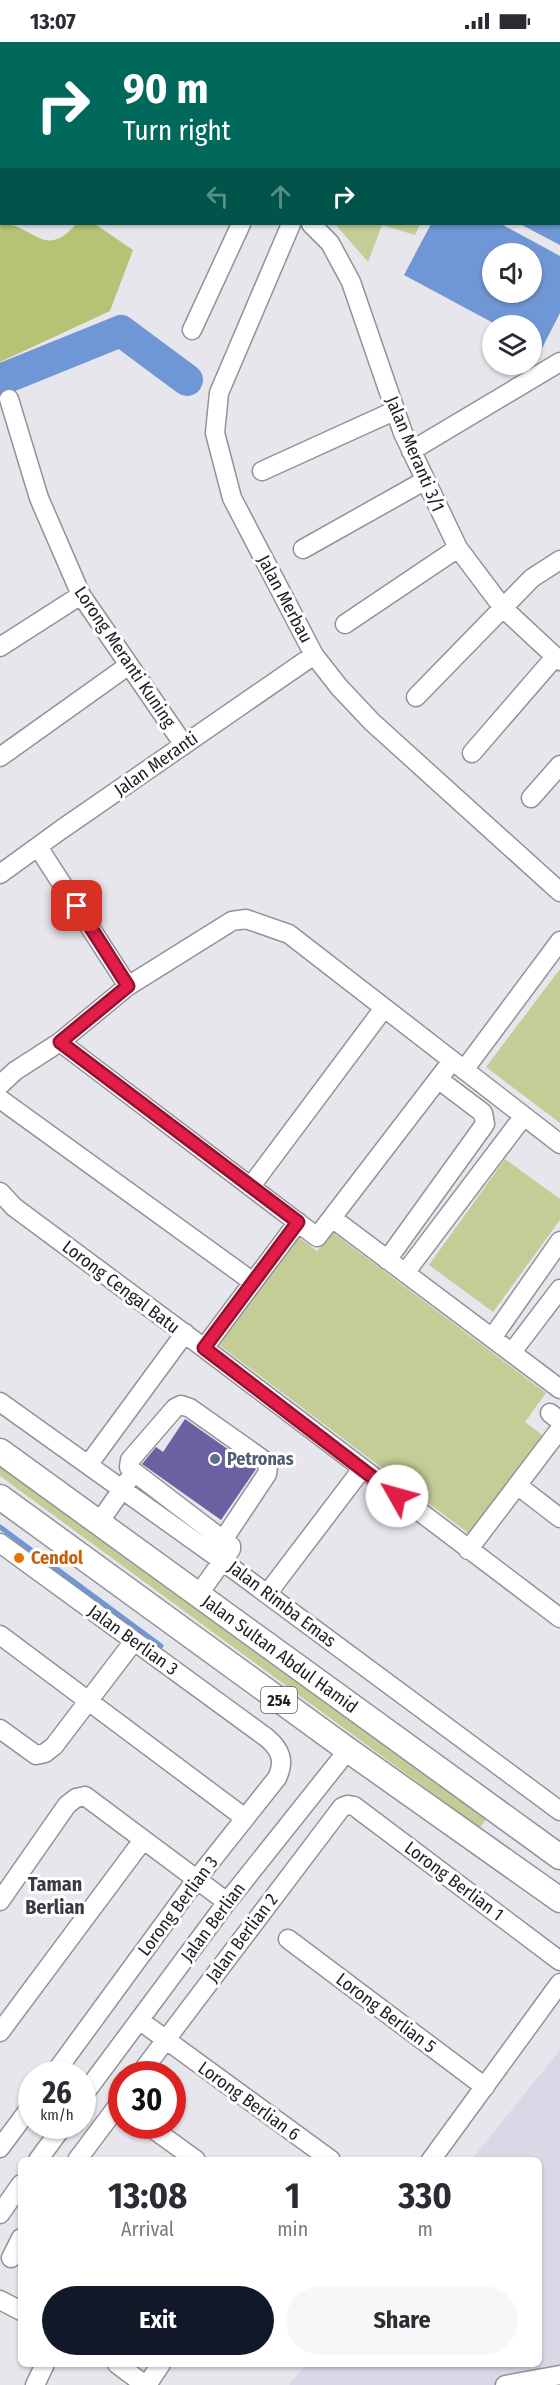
<!DOCTYPE html>
<style>
:root{--surface:#fff;--page:#f7f7f7;--text:#2b2b33;--muted:#7c7c81;--accent:#111827}
body{margin:0;font-family:"Fira Sans Condensed",sans-serif;background:var(--page);color:var(--text);height:100vh;display:flex;flex-direction:column;font-size:22px;white-space:nowrap}
*{box-sizing:border-box;margin:0}
p{font-size:20px;color:var(--muted)}
.icon{flex:none;width:33px;height:33px;fill:none;stroke:currentColor;stroke-width:2;stroke-linecap:round;stroke-linejoin:round}
.map{position:relative;flex:1;overflow:hidden}
.panel{position:absolute;left:18px;top:2115px;width:524px;height:210px;display:flex;flex-direction:column;background:var(--surface);border-radius:9px;box-shadow:0 2px 4px #0004}
.panel>*{flex:none}
.guide{position:absolute;left:0px;top:0px;width:561px;height:183px;box-shadow:0 2px 4px #0004;background:#00695c;color:#fff;overflow:hidden}
.buttons{position:absolute;left:482px;top:201px;display:grid;gap:12px}
.buttons a{display:grid;place-items:center;width:60px;height:60px;border-radius:50%;background:var(--surface);box-shadow:0 2px 4px #0004;font-size:30px}
.speed{position:absolute;left:18px;top:2019px;display:flex;gap:12px;font-size:30px;font-weight:700;text-align:center}
.speed>*{display:grid;place-content:center;width:78px;height:78px;border-radius:50%;background:var(--surface);box-shadow:0 2px 4px #0004;line-height:1}
.speed small{font-size:15px;font-weight:400}
.speed .limit{border:9px solid #d22;background:#fff;color:#111}
.pin{position:absolute;display:grid;place-items:center;width:51px;height:51px;color:#fff;margin:-26px;border-radius:12px;box-shadow:0 3px 9px #0006}
.me{position:absolute;width:66px;margin:-33px;rotate:308deg;stroke-linejoin:round;filter:drop-shadow(0 0 4px #0008)}
.turn{display:flex;align-items:center;gap:21px;height:126px;padding:0 24px;font-size:27px}
.turn .icon{width:78px;height:78px;stroke-width:2.5}
.turn b{display:block;font-size:42px;line-height:51px}
.lanes{display:flex;align-items:center;height:57px;padding:0 24px;background:#0003;justify-content:center;gap:30px;direction:ltr}
.lanes .off{opacity:.35}
.eta{display:flex;justify-content:space-evenly;align-items:center;height:102px;text-align:center}
.eta b{font-size:36px;font-weight:700;line-height:42px}
.primary-button{display:flex;gap:12px;margin-top:auto;padding:12px 24px}
.primary-button a{flex:1;height:69px;border-radius:36px;background:var(--accent);color:#fff;font-size:24px;font-weight:700;line-height:69px;text-align:center}
.primary-button a+a{background:var(--page);color:var(--text)}
.status{display:flex;justify-content:space-between;align-items:center;height:42px;padding:0 30px;background:var(--surface);direction:ltr}
.status svg{height:16px;fill:currentColor}
.map>svg:first-child{display:block}
.built{fill:#d9d8e6}
.green{fill:#c4cd96}
.forest{fill:#b6c274}
.water{fill:#6f97d5;fill-rule:evenodd}
.lines{fill:none;stroke-linecap:round;stroke-linejoin:round}
.stream{stroke:#6f97d5;stroke-width:5}
.river{stroke:#6f97d5;stroke-width:32}
.building{fill:#6a61a3}
.minor-casing{stroke:#929298;stroke-width:21}
.major-casing{stroke:#929298;stroke-width:27}
.minor{stroke:#fff;stroke-width:18}
.major{stroke:#fff;stroke-width:24}
.route-casing{stroke:#92132f;stroke-width:15}
.route{stroke:#e11d48;stroke-width:10}
.service-dot{fill:#5c6f8a;stroke:#fff;stroke-width:2}
.food-dot{fill:#e8710a;stroke:#fff;stroke-width:2}
.labels{text-anchor:middle;dominant-baseline:central;stroke-width:6;stroke-linejoin:round;paint-order:stroke}
.shield{fill:#fff;stroke:#626264;stroke-width:1.5}
.shield-label{font-size:16px;font-weight:bold;fill:#1f1f21}
.street-label{font-size:18px;fill:#1f1f21;stroke:#fff}
.service-label{font-size:18px;font-weight:bold;fill:#4e5e75;stroke:#fff;text-anchor:start}
.food-label{font-size:18px;font-weight:bold;fill:#c56008;stroke:#fff;text-anchor:start}
.neighbourhood-label{font-size:20px;font-weight:bold;fill:#3b3a40;stroke:#fff}
</style>
<div class="status"><b>13:07</b><svg viewBox="0 0 49 12"><path d="M0 12V9h3v3zM5 12V6h3v6zM10 12V3h3v9zM15 12V0h3v12zM26 1h20v11H26zM47 4h2v5h-2z"/></svg></div>
<div class="map">
<svg width="560" height="2343" viewBox="0 0 560 2343">
<rect width="100%" height="100%" fill="#e7e6ed"/>
<path class="built" d="M560,2008V2343H289L306,2322H538V2118H471Z"/>
<path class="green" d="M335,182H420L415,193L382,183L368,220Z
M560,927V1081L486,1025Z
M505,1117L560,1157V1178L493,1270L429,1223Z
M332,1190L546,1351L525,1380L545,1395L472,1494L218,1302L298,1195L317,1209Z
M0,1420L486,1777L480,1786L0,1434Z"/>
<path class="forest" d="M0,166L2,182C33,182 45,219 76,182H95L133,208L110,269L0,320Z"/>
<path class="water" d="M560,96V203L520,182H560Z
M431,182H501L560,214V271L541,308L531,302V284L497,283L404,233ZM492,212H531V250H492Z"/>
<g class="lines">
<path class="stream" d="M0,1485L161,1604"/>
<path class="river" d="M0,338L121,289L187,338"/>
</g>
<path class="building" d="M185,1377L256,1427L221,1478L142,1422L156,1405L163,1410Z"/>
<g class="lines">
<defs>
<path id="minor" d="M141,2L142,0
M324,2L325,0
M371,2L372,0
M0,148L2,149
M291,182L219,351L215,391L232,456L314,613L339,645L372,680L560,850
M311,182L330,201L351,240L403,391L458,506L503,566L560,619
M192,288L241,182
M9,357L39,456L81,553L184,703
M411,409L560,320
M262,429L394,369
M303,507L424,439
M345,582L458,506
M0,605L81,553
M416,655L532,536L560,518
M472,711L555,615
M0,715L129,623
M531,756L560,723
M38,805L128,944
M0,832L62,787L314,613
M60,1000L317,1195L452,1019
M464,1028L560,899
M0,1043L15,1029L60,1000L128,944L232,879L246,877L289,892L560,1102
M0,1057L253,1240
M251,1144L384,966
M0,1150L14,1165L204,1306L560,1576
M332,1176L560,1347
M387,1218L485,1082L483,1071L438,1037
M405,1231L523,1075
M492,1296L560,1199
M204,1306L298,1180
M512,1310L560,1247
M0,1360L221,1518L560,1769
M550,1371L560,1379
M88,1423L185,1291
M134,1430L129,1425L130,1418L175,1366L181,1363L190,1366L265,1419L268,1424L267,1432L223,1498
M517,1443L560,1476
M98,1482L134,1430L231,1504V1507L198,1553
M0,1501L267,1696C281,1708 285,1719 277,1736L196,1838L54,2032
M468,1508L560,1387
M267,1552L362,1427
M0,1593L245,1776
M0,1687L36,1713L45,1711L54,1704L134,1599
M0,1859L67,1763L76,1756L85,1754L227,1860
M288,1897L485,2045
M139,1978L331,2118
M0,1990L143,1798
M140,2032L342,1765L347,1763L354,1764L560,1919
M82,2055L227,1860L348,1708
M149,2084L196,2118
M0,2106L32,2063
M38,2118L63,2084
M77,2118L122,2058
M431,2118L560,1941
M0,2172L21,2142
M11,2216L21,2196
M0,2258L21,2269
M117,2322L145,2343
M35,2343L45,2322
M147,2343L161,2322
M505,2343L560,2333"/>
<path id="major" d="M0,1409L560,1815
M0,1455L348,1708L560,1858"/>
</defs>
<use href="#minor" class="minor-casing"/>
<use href="#major" class="major-casing"/>
<use href="#minor" class="minor"/>
<use href="#major" class="major"/>
</g>
<g class="lines">
<defs>
<path id="route" d="M77,864L128,944L60,1000L298,1180L204,1306L397,1454"/>
</defs>
<use href="#route" class="route-casing"/>
<use href="#route" class="route"/>
</g>
<circle class="service-dot" cx="215" cy="1417" r="6"/>
<circle class="food-dot" cx="19" cy="1516" r="6"/>
<g class="labels">
<rect class="shield" x="261" y="1645" width="36" height="26" rx="4.5"/>
<g class="shield-label">
<text x="279" y="1658">254</text>
</g>
<g class="street-label">
<text transform="translate(415 412) rotate(67)">Jalan Meranti 3/1</text>
<text transform="translate(285 557) rotate(62)">Jalan Merbau</text>
<text transform="translate(125 615) rotate(56)">Lorong Meranti Kuning</text>
<text transform="translate(156 722) rotate(-35)">Jalan Meranti</text>
<text transform="translate(121 1245) rotate(37)">Lorong Cengal Batu</text>
<text transform="translate(282 1562) rotate(37)">Jalan Rimba Emas</text>
<text transform="translate(133 1598) rotate(36)">Jalan Berlian 3</text>
<text transform="translate(280 1612) rotate(36)">Jalan Sultan Abdul Hamid</text>
<text transform="translate(454 1839) rotate(37)">Lorong Berlian 1</text>
<text transform="translate(178 1864) rotate(-53)">Lorong Berlian 3</text>
<text transform="translate(213 1880) rotate(-53)">Jalan Berlian</text>
<text transform="translate(242 1896) rotate(-53)">Jalan Berlian 2</text>
<text transform="translate(386 1971) rotate(37)">Lorong Berlian 5</text>
<text transform="translate(249 2059) rotate(36)">Lorong Berlian 6</text>
</g>
<g class="service-label">
<text x="227" y="1417">Petronas</text>
</g>
<g class="food-label">
<text x="31" y="1516">Cendol</text>
</g>
<g class="neighbourhood-label">
<text x="55" y="1842">Taman<tspan x="55" dy="23">Berlian</tspan></text>
</g>
</g>
</svg>
<div class="buttons">
<a><svg class="icon" aria-label="sound" viewBox="0 0 24 24"><path d="M4 9h4l5-4v14l-5-4H4zM17 9q2 3 0 6"/></svg></a>
<a><svg class="icon" aria-label="layers" viewBox="0 0 24 24"><path d="M12 4l9 5-9 5-9-5zM3 14l9 5 9-5"/></svg></a>
</div>
<div class="speed"><div>26<small>km/h</small></div><div class="limit">30</div></div>
<div class="pin" style="left:77px;top:864px;background:#d93025"><svg class="icon" aria-label="arrive" viewBox="0 0 24 24"><path d="M6 21V4h12l-3 4 3 4H6"/></svg></div>
<svg class="me" style="left:397px;top:1454px" viewBox="-20 -20 40 40"><circle r="19" fill="#fff"/><path d="M0-13L10 11 0 6-10 11z" fill="#e11d48"/></svg>
<div class="guide">
<div class="turn"><svg class="icon" aria-label="right" viewBox="0 0 24 24"><path d="M7 20v-9h11M14 6l5 5-5 5"/></svg><div><b>90 m</b>Turn right</div></div>
<div class="lanes"><svg class="icon off" aria-label="left" viewBox="0 0 24 24"><path d="M17 20v-9H6M10 6l-5 5 5 5"/></svg><svg class="icon off" aria-label="ahead" viewBox="0 0 24 24"><path d="M12 20V5M6 11l6-6 6 6"/></svg><svg class="icon" aria-label="right" viewBox="0 0 24 24"><path d="M7 20v-9h11M14 6l5 5-5 5"/></svg></div>
</div>
<section class="panel">
<div class="eta">
<div><b>13:08</b><p>Arrival</p></div>
<div><b>1</b><p>min</p></div>
<div><b>330</b><p>m</p></div>
</div>
<div class="primary-button"><a>Exit</a><a>Share</a></div>
</section>
</div>
